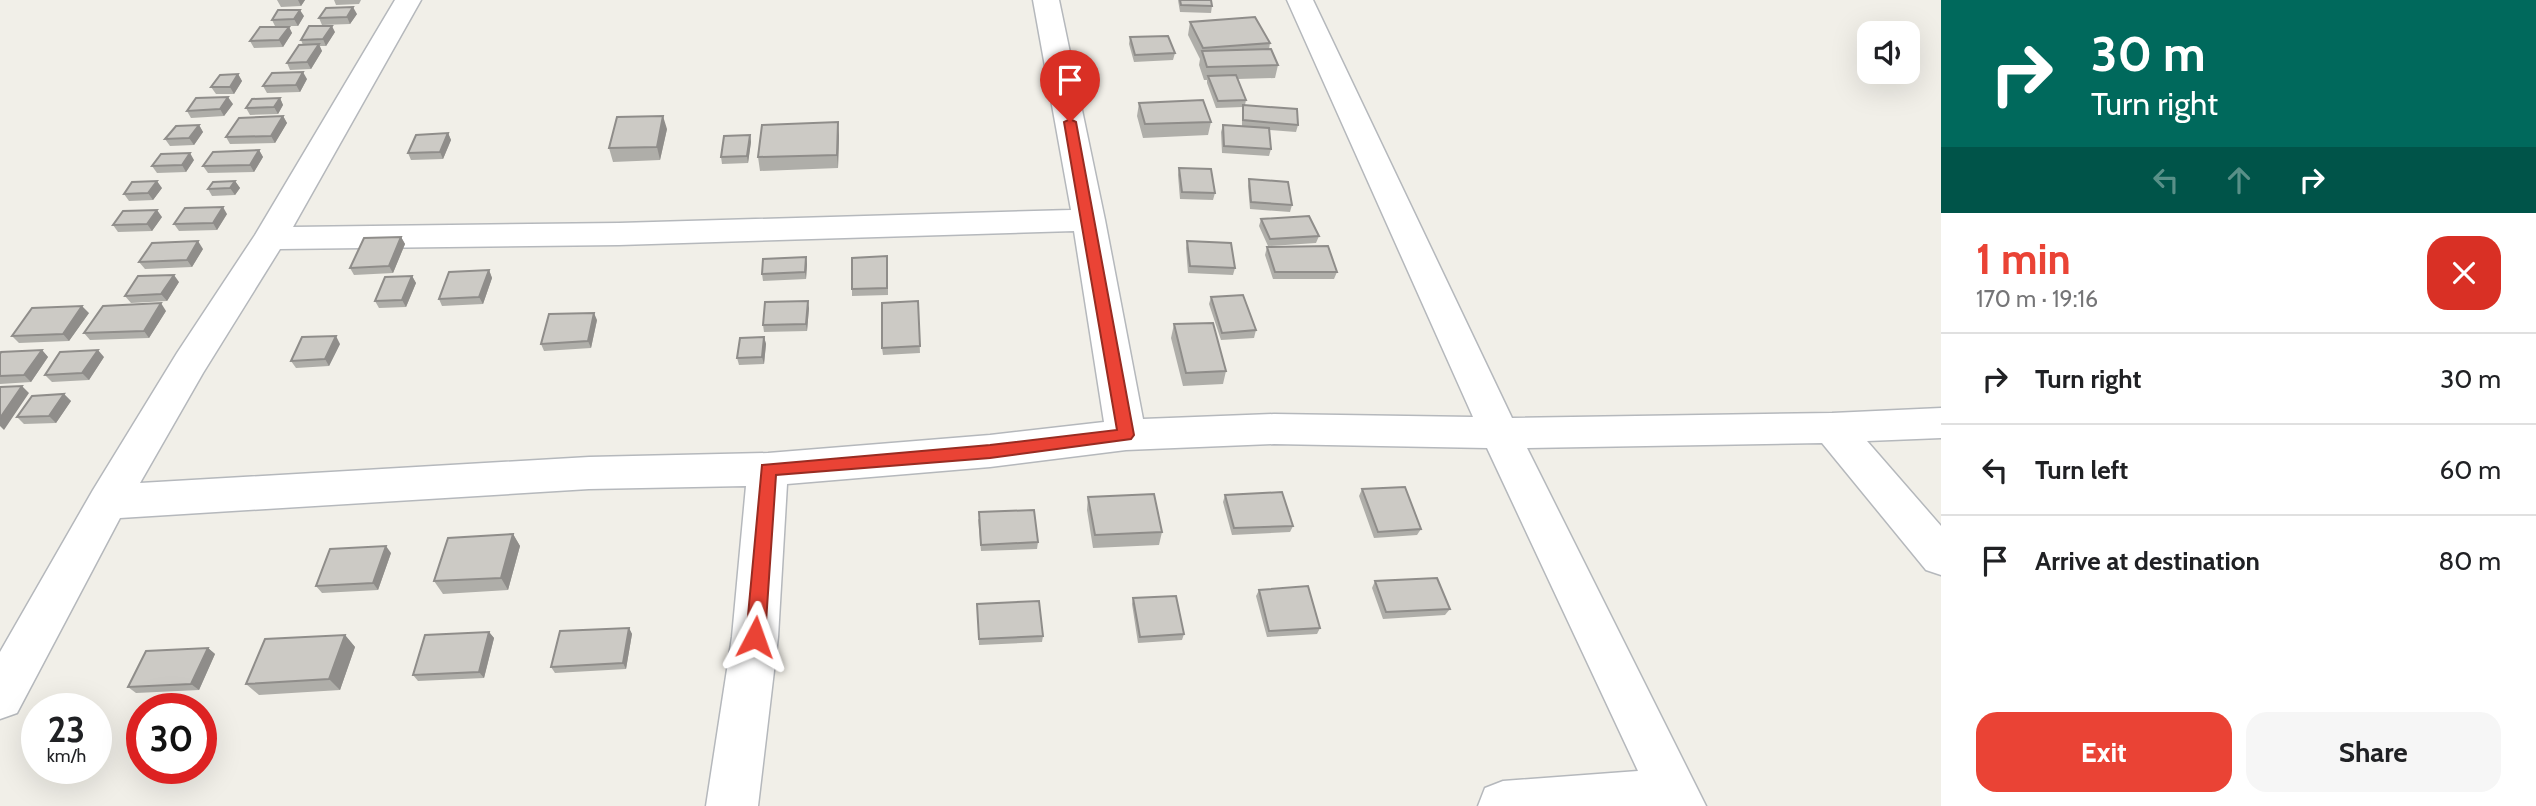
<!DOCTYPE html>
<meta charset="utf-8">
<style>
:root{--surface:#fff;--page:#f6f6f6;--text:#202124;--muted:#757577;--line:#e0e0e0;--accent:#ea4335}
body{margin:0;font-family:Cabin,sans-serif;background:var(--page);color:var(--text);height:100vh;display:flex;flex-direction:column;font-size:26px;white-space:nowrap}
*{box-sizing:border-box;margin:0}
p{font-size:23px;color:var(--muted)}
.icon{flex:none;width:38px;height:38px;fill:none;stroke:currentColor;stroke-width:2;stroke-linecap:round;stroke-linejoin:round}
.map{position:relative;flex:1;overflow:hidden}
.panel{display:flex;flex-direction:column;background:var(--surface);width:595px}
.panel>*{flex:none}
.banner{background:#00695c;color:#fff;overflow:hidden}
.buttons{position:absolute;left:1857px;top:21px;display:grid;gap:14px}
.buttons a{display:grid;place-items:center;width:63px;height:63px;border-radius:14px;background:var(--surface);box-shadow:0 7px 28px #0002;font-size:35px}
.speed{position:absolute;left:21px;top:693px;display:flex;gap:14px;font-size:35px;font-weight:700;text-align:center}
.speed>*{display:grid;place-content:center;width:91px;height:91px;border-radius:50%;background:var(--surface);box-shadow:0 7px 28px #0002;line-height:1}
.speed small{font-size:18px;font-weight:400}
.speed .limit{border:10px solid #d22;background:#fff;color:#111}
.pin{position:absolute;display:grid;place-items:center;width:60px;height:60px;color:#fff;margin:-72px -30px;border-radius:50% 50% 50% 0;rotate:-45deg;box-shadow:0 0 7px #0007}
.pin .icon{rotate:45deg}
.me{position:absolute;width:77px;margin:-38px;rotate:4deg;stroke-linejoin:round;filter:drop-shadow(0 0 5px #0008)}
.turn{display:flex;align-items:center;gap:24px;height:147px;padding:0 35px;font-size:32px}
.turn .icon{width:91px;height:91px;stroke-width:2.5}
.turn b{display:block;font-size:49px;line-height:60px}
.lanes{display:flex;align-items:center;height:66px;padding:0 35px;background:#0003;justify-content:center;gap:35px;direction:ltr}
.lanes .off{opacity:.35}
.round{display:grid;place-items:center;flex:none;width:74px;height:74px;border-radius:21px;background:var(--page)}
.overview{display:flex;align-items:center;justify-content:space-between;height:119px;padding:0 35px}
h1{font-size:42px;font-weight:700;line-height:52px;color:var(--accent)}
.action{display:flex;gap:14px;margin-top:auto;padding:14px 35px}
.action a{flex:1;height:80px;border-radius:21px;background:var(--accent);color:#fff;font-size:28px;font-weight:700;line-height:80px;text-align:center}
.action a+a{background:var(--page);color:var(--text)}
ul{padding:0;list-style:none}
li{display:flex;align-items:center;gap:21px;height:91px;padding:0 35px;border-top:2px solid var(--line)}
li div{flex:1}
li b{display:block;font-size:26px}
li em{font-style:normal}
main{display:flex;flex:1;min-height:0}
.map>svg:first-child{display:block}
.lines{fill:none;stroke-linecap:round;stroke-linejoin:round}
.minor-casing{stroke:#b5b8bc;stroke-width:3}
.minor{fill:#fff;fill-rule:evenodd}
.wall{fill:#afaea9}
.shaded-wall{fill:#8f8d8a}
.building{fill:#cccac5;stroke:#8f8d8a;stroke-width:2}
.route{fill:#ea4335;stroke:#982c22;stroke-width:2}
</style>
<main>
<div class="map">
<svg width="1941" height="806" viewBox="0 0 1941 806">
<rect width="100%" height="100%" fill="#f1efe8"/>
<g class="lines">
<defs>
<path id="minor" d="M395,0H421L293,227L619,223L1071,210L1033,0H1059L1105,220L1143,419L1274,414L1473,417L1287,0H1313L1512,418L1832,413L1941,408V438L1867,441L1941,526V575L1926,570L1822,443L1527,448L1706,806H1478L1485,788L1503,781L1638,771L1487,448L1274,444L1126,450L990,467L787,484L778,637L758,806H706L732,637L746,486L589,489L120,518L17,713L0,719V652L93,490L177,353L255,235ZM1074,231L1104,422L990,435L768,453L589,457L140,483L203,373L280,249L619,245Z"/>
</defs>
<use href="#minor" class="minor-casing"/>
<use href="#minor" class="minor"/>
</g>
<path class="wall" d="M277,0H305L301,6L281,7Z
M334,0H361L359,4L336,5Z
M1178,0H1211L1212,6L1211,13L1180,12Z
M357,14L350,24L322,25L319,18Z
M304,16L298,26H275L272,20Z
M1190,22L1270,43L1269,49L1278,65L1275,78L1237,79L1246,100L1245,105L1298,125L1296,132L1269,130L1271,149L1269,156L1222,153L1221,132L1223,125L1242,126V112L1243,107L1216,108L1207,83V80H1204L1199,65L1200,59L1188,35Z
M289,27L292,33L283,47L254,48L250,41Z
M335,32L326,46H319L322,51L311,69L290,70L287,63L303,45L301,40Z
M1130,37L1175,53L1173,60L1134,62L1129,44Z
M238,74L242,81L234,94H216L211,87Z
M307,79L300,92L267,93L263,86Z
M280,98L283,105L278,114L250,115L246,108Z
M1139,103L1211,122L1208,135L1143,138L1137,116Z
M233,104L224,116L191,118L187,111Z
M283,116L287,123L275,143L230,144L226,137Z
M199,125L203,132L194,145L170,146L165,139Z
M667,129L660,160L613,162L609,148Z
M448,133L451,140L443,159L411,160L408,153Z
M750,135L751,142L748,163L722,164L721,157Z
M839,135L838,168L760,171L758,157Z
M259,150L263,157L254,172L208,173L203,166Z
M194,160L186,172L157,173L152,166Z
M1179,168L1215,193L1213,200L1180,199L1178,175Z
M1249,179L1292,205L1290,212L1250,209L1248,186Z
M235,181L240,188L235,195L212,196L208,189Z
M162,188L153,200L129,201L124,194Z
M227,214L217,230L179,231L174,224Z
M162,217L152,231L118,232L113,225Z
M1261,219L1319,236L1316,243L1268,246L1259,226Z
M401,237L405,244L393,273L354,275L350,268Z
M1187,241L1235,268L1233,275L1188,273L1186,248Z
M1267,247L1337,272L1334,279H1273L1265,255Z
M203,249L192,267L145,269L139,262Z
M806,257L807,264L806,279L763,281L762,274Z
M888,264V295L852,296V289Z
M489,270L492,278L483,304L442,306L439,299Z
M412,276L416,283L406,307L379,308L375,301Z
M179,282L167,301L131,303L125,296Z
M1211,297L1256,330L1254,338L1221,340L1209,304Z
M918,301L920,353L883,355L882,348Z
M809,308L807,331L764,332L763,325Z
M166,311L149,338L90,340L84,333Z
M89,313L69,341L19,343L12,336Z
M597,320L591,348L544,351L541,344Z
M1174,324L1226,371L1223,384L1183,386L1171,338Z
M764,337L766,344L764,364L739,365L737,358Z
M340,344L329,366L296,368L291,361Z
M42,350L48,357L31,382L0,384V354Z
M104,357L89,380L52,382L45,375Z
M64,394L71,401L56,423L24,424L17,417Z
M1362,489L1421,529L1417,535L1374,538L1359,496Z
M1225,495L1293,526L1290,532L1232,535L1223,502Z
M1088,497L1162,532L1159,545L1093,548L1087,510Z
M978,519L1038,542L1037,549L981,551Z
M513,534L520,546L508,590L443,594L434,581Z
M391,553L378,590L322,593L316,586Z
M1375,581L1450,609L1445,615L1383,619L1372,588Z
M1259,590L1320,628L1317,634L1267,637L1256,596Z
M1133,598L1184,634L1182,640L1138,643L1132,604Z
M977,604L1043,636L1042,642L979,645Z
M629,628L632,634L626,669L555,673L551,667Z
M489,632L494,638L484,678L418,681L413,675Z
M345,635L355,647L340,690L259,695L246,684Z
M208,648L215,654L199,690L136,693L128,687Z"/>
<path class="shaded-wall" d="M298,0H305L301,6Z
M353,7L357,14L350,24L347,17Z
M300,10L304,16L298,26L294,19Z
M332,26L335,32L326,46L323,39Z
M289,27L292,33L283,47L279,40Z
M319,44L322,51L311,69L307,62Z
M303,72L307,79L300,92L296,85Z
M238,74L242,81L234,94L230,87Z
M228,97L233,104L224,116L220,109Z
M280,98L283,105L278,114L274,107Z
M283,116L287,123L275,143L271,136Z
M663,116L667,129L660,160L657,147Z
M838,122L839,135L838,168L837,155Z
M199,125L203,132L194,145L189,138Z
M448,133L451,140L443,159L440,152Z
M750,135L751,142L748,163L747,156Z
M259,150L263,157L254,172L250,165Z
M190,153L194,160L186,172L182,165Z
M157,181L162,188L153,200L148,193Z
M235,181L240,188L235,195L230,188Z
M223,207L227,214L217,230L213,223Z
M157,210L162,217L152,231L147,224Z
M401,237L405,244L393,273L389,266Z
M198,241L203,249L192,267L187,260Z
M806,257L807,264L806,279L805,272Z
M489,270L492,278L483,304L479,297Z
M174,275L179,282L167,301L161,294Z
M412,276L416,283L406,307L402,300Z
M808,301L809,308L807,331L806,324Z
M161,303L166,311L149,338L144,331Z
M82,306L89,313L69,341L63,334Z
M594,313L597,320L591,348L588,341Z
M336,336L340,344L329,366L325,359Z
M764,337L766,344L764,364L762,357Z
M42,350L48,357L31,382L24,375Z
M98,350L104,357L89,380L82,373Z
M22,386L29,393L4,430L0,426V418Z
M64,394L71,401L56,423L49,416Z
M513,534L520,546L508,590L501,578Z
M386,546L391,553L378,590L373,583Z
M629,628L632,634L626,669L623,663Z
M489,632L494,638L484,678L479,672Z
M345,635L355,647L340,690L329,679Z
M208,648L215,654L199,690L191,684Z"/>
<path class="building" d="M1180,0H1211L1212,6L1181,5Z
M353,7L347,17L319,18L326,8Z
M278,10H300L294,19L272,20Z
M1255,17L1270,43L1203,48L1190,22Z
M309,26H332L323,39L301,40Z
M260,27H289L279,40L250,41Z
M1168,36L1175,53L1135,55L1130,37Z
M319,44L307,62L287,63L299,45Z
M1271,49L1278,65L1207,67L1202,51Z
M303,72L296,85L263,86L272,73Z
M238,74L230,87H211L220,75Z
M1236,75L1246,100L1218,101L1208,76Z
M228,97L220,109L187,111L196,98Z
M280,98L274,107L246,108L252,99Z
M1203,100L1211,122L1145,124L1139,103Z
M1243,105L1297,109L1298,125L1243,120Z
M283,116L271,136L226,137L239,118Z
M663,116L657,147L609,148L617,117Z
M838,122L837,155L758,157L762,125Z
M199,125L189,138L165,139L176,126Z
M1223,125L1269,128L1271,149L1224,146Z
M448,133L440,152L408,153L416,135Z
M750,135L747,156L721,157L724,136Z
M259,150L250,165L203,166L213,152Z
M190,153L182,165L152,166L161,154Z
M1179,168L1211,169L1215,193L1182,192Z
M1249,179L1288,182L1292,205L1251,202Z
M157,181L148,193L124,194L132,182Z
M235,181L230,188L208,189L213,182Z
M223,207L213,223L174,224L185,208Z
M157,210L147,224L113,225L123,211Z
M1309,216L1319,236L1270,239L1261,219Z
M401,237L389,266L350,268L364,238Z
M198,241L187,260L139,262L152,243Z
M1187,241L1231,243L1235,268L1190,266Z
M1328,246L1337,272H1275L1267,247Z
M887,256V288L852,289V258Z
M806,257L805,272L762,274L763,259Z
M489,270L479,297L439,299L449,272Z
M174,275L161,294L125,296L138,276Z
M412,276L402,300L375,301L385,277Z
M1243,295L1256,330L1222,333L1211,297Z
M808,301L806,324L763,325L765,302Z
M918,301L920,346L882,348V303Z
M161,303L144,331L84,333L103,306Z
M82,306L63,334L12,336L32,308Z
M594,313L588,341L541,344L549,314Z
M1213,323L1226,371L1186,373L1174,324Z
M336,336L325,359L291,361L302,337Z
M764,337L762,357L737,358L740,338Z
M42,350L24,375L0,376V354L1,352Z
M98,350L82,373L45,375L60,352Z
M22,386L0,418V387Z
M64,394L49,416L17,417L32,396Z
M1405,487L1421,529L1378,532L1362,489Z
M1282,492L1293,526L1234,528L1225,495Z
M1154,494L1162,532L1095,535L1088,497Z
M1034,510L1038,542L981,545L979,512Z
M513,534L501,578L434,581L448,538Z
M386,546L373,583L316,586L330,549Z
M1437,578L1450,609L1386,612L1375,581Z
M1308,586L1320,628L1269,631L1259,590Z
M1176,596L1184,634L1140,637L1133,598Z
M1039,601L1043,636L979,639L977,604Z
M629,628L623,663L551,667L560,631Z
M489,632L479,672L413,675L425,635Z
M345,635L329,679L246,684L265,639Z
M208,648L191,684L128,687L146,651Z"/>
<path class="route" d="M1070,119L1076,122L1134,435L1131,439L990,458L776,475L765,637L762,643L755,645L749,643L746,637L762,465L990,445L1117,430L1064,122Z"/>
</svg>
<div class="buttons">
<a><svg class="icon" aria-label="sound" viewBox="0 0 24 24"><path d="M4 9h4l5-4v14l-5-4H4zM17 9q2 3 0 6"/></svg></a>
</div>
<div class="speed"><div>23<small>km/h</small></div><div class="limit">30</div></div>
<div class="pin" style="left:1070px;top:122px;background:#d93025"><svg class="icon" aria-label="arrive" viewBox="0 0 24 24"><path d="M6 21V4h12l-3 4 3 4H6"/></svg></div>
<svg class="me" style="left:755px;top:637px" viewBox="-20 -20 40 40"><path d="M0-17L14 15 0 8-14 15z" fill="#ea4335" stroke="#fff" stroke-width="4"/></svg>
</div>
<section class="panel">
<div class="banner">
<div class="turn"><svg class="icon" aria-label="right" viewBox="0 0 24 24"><path d="M7 20v-9h11M14 6l5 5-5 5"/></svg><div><b>30 m</b>Turn right</div></div>
<div class="lanes"><svg class="icon off" aria-label="left" viewBox="0 0 24 24"><path d="M17 20v-9H6M10 6l-5 5 5 5"/></svg><svg class="icon off" aria-label="ahead" viewBox="0 0 24 24"><path d="M12 20V5M6 11l6-6 6 6"/></svg><svg class="icon" aria-label="right" viewBox="0 0 24 24"><path d="M7 20v-9h11M14 6l5 5-5 5"/></svg></div>
</div>
<div class="overview"><div><h1>1 min</h1><p>170 m · 19:16</p></div><a class="round" style="background:#d93025;color:#fff"><svg class="icon" aria-label="close" viewBox="0 0 24 24"><path d="M6 6l12 12M18 6L6 18"/></svg></a></div>
<ul>
<li><svg class="icon" aria-label="right" viewBox="0 0 24 24"><path d="M7 20v-9h11M14 6l5 5-5 5"/></svg><div><b>Turn right</b></div><em>30 m</em></li>
<li><svg class="icon" aria-label="left" viewBox="0 0 24 24"><path d="M17 20v-9H6M10 6l-5 5 5 5"/></svg><div><b>Turn left</b></div><em>60 m</em></li>
<li><svg class="icon" aria-label="arrive" viewBox="0 0 24 24"><path d="M6 21V4h12l-3 4 3 4H6"/></svg><div><b>Arrive at destination</b></div><em>80 m</em></li>
</ul>
<div class="action"><a>Exit</a><a>Share</a></div>
</section>
</main>
